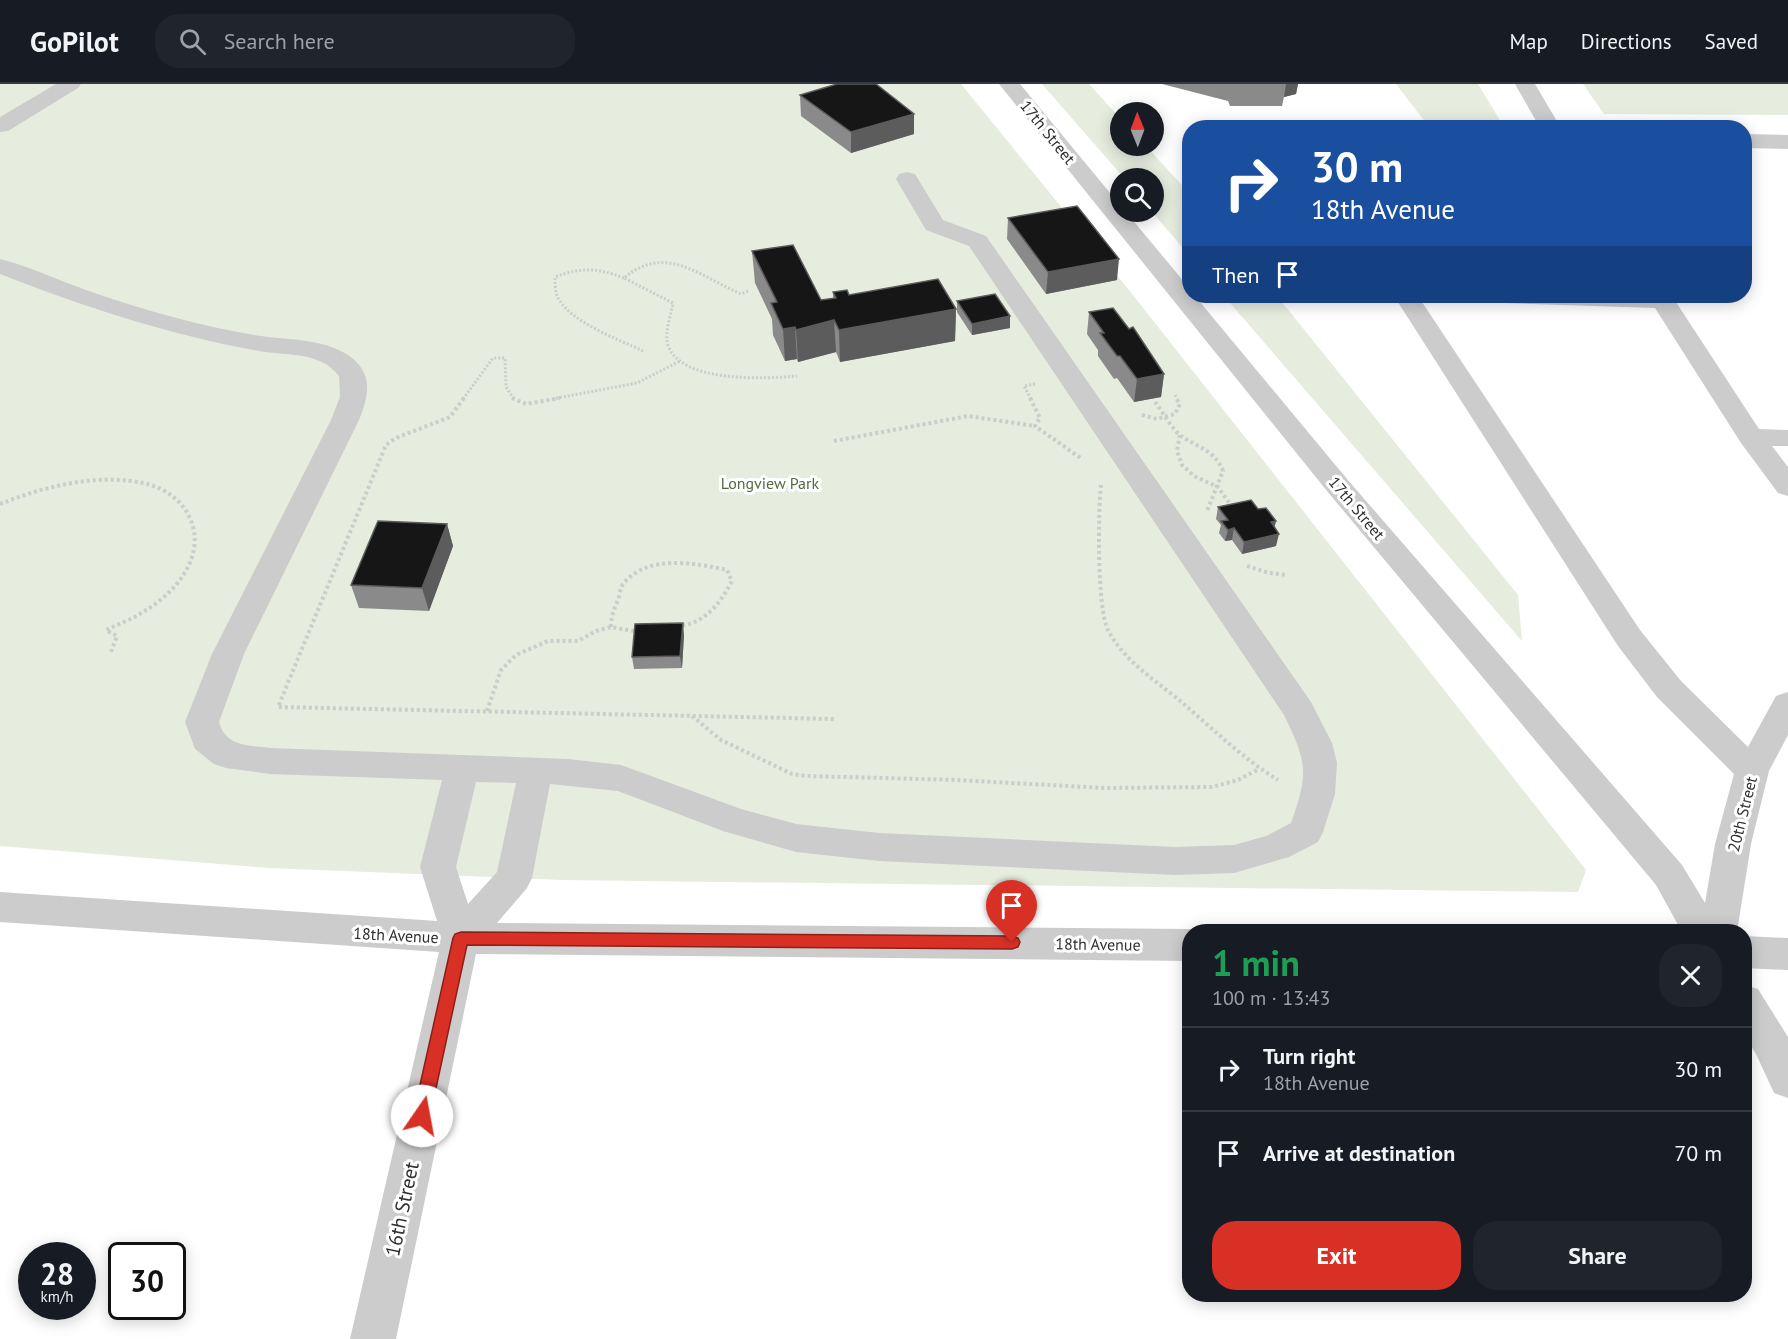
<!DOCTYPE html>
<meta charset="utf-8">
<style>
:root{--surface:#171b24;--page:#20242c;--text:#f1f3f6;--muted:#9ea1a6;--line:#363941;--accent:#d93025}
body{margin:0;font-family:"PT Sans",sans-serif;background:var(--page);color:var(--text);height:100vh;display:flex;flex-direction:column;font-size:22px;white-space:nowrap}
*{box-sizing:border-box;margin:0}
p{font-size:20px;color:var(--muted)}
.icon{flex:none;width:33px;height:33px;fill:none;stroke:currentColor;stroke-width:2;stroke-linecap:round;stroke-linejoin:round}
.map{position:relative;flex:1;overflow:hidden}
.sheet{position:absolute;left:1182px;top:840px;width:570px;height:378px;display:flex;flex-direction:column;background:var(--surface);border-radius:24px;box-shadow:0 3px 15px #0003}
.sheet>*{flex:none}
.top-card{position:absolute;left:1182px;top:36px;width:570px;height:183px;border-radius:24px;box-shadow:0 3px 15px #0003;background:#1a4fa0;color:#fff;overflow:hidden}
.needle{width:39px;rotate:359deg}
.fabs{position:absolute;left:1110px;top:18px;display:grid;gap:12px}
.fabs a{display:grid;place-items:center;width:54px;height:54px;border-radius:50%;background:var(--surface);box-shadow:0 3px 15px #0003;font-size:30px}
.speed{position:absolute;left:18px;top:1158px;display:flex;gap:12px;font-size:30px;font-weight:700;text-align:center}
.speed>*{display:grid;place-content:center;width:78px;height:78px;border-radius:50%;background:var(--surface);box-shadow:0 3px 15px #0003;line-height:1}
.speed small{font-size:15px;font-weight:400}
.speed .limit{border:3px solid #111;border-radius:9px;background:#fff;color:#111}
.pin{position:absolute;display:grid;place-items:center;width:51px;height:51px;color:#fff;margin:-62px -26px;border-radius:50% 50% 50% 0;rotate:-45deg;box-shadow:0 0 6px #0007}
.pin .icon{rotate:45deg}
.me{position:absolute;width:66px;margin:-33px;rotate:12deg;stroke-linejoin:round;filter:drop-shadow(0 0 4px #0008)}
.turn{display:flex;align-items:center;gap:21px;height:126px;padding:0 30px;font-size:27px}
.turn .icon{width:78px;height:78px;stroke-width:2.5}
.turn b{display:block;font-size:42px;line-height:51px}
.then{display:flex;align-items:center;height:57px;padding:0 30px;background:#0003;gap:12px;font-size:22px}
.round{display:grid;place-items:center;flex:none;width:63px;height:63px;border-radius:24px;background:var(--page)}
.summary{display:flex;align-items:center;justify-content:space-between;height:102px;padding:0 30px}
h1{font-size:36px;font-weight:600;line-height:45px;color:#1e9e55}
.action{display:flex;gap:12px;margin-top:auto;padding:12px 30px}
.action a{flex:1;height:69px;border-radius:24px;background:var(--accent);color:#fff;font-size:24px;font-weight:600;line-height:69px;text-align:center}
.action a+a{background:var(--page);color:var(--text)}
ul{padding:0;list-style:none}
li{display:flex;align-items:center;gap:18px;height:84px;padding:0 30px;border-top:2px solid var(--line)}
li div{flex:1}
li b{display:block;font-size:22px}
li em{font-style:normal}
header{display:flex;align-items:center;gap:36px;box-sizing:border-box;height:84px;padding:0 30px;background:var(--surface);border-bottom:2px solid var(--line)}
header strong{font-size:28px}
nav{display:flex;gap:33px;margin-inline-start:auto;font-size:21px}
.search{width:420px;height:54px;background:var(--page);display:flex;align-items:center;gap:15px;box-sizing:border-box;padding:0 21px;border-radius:24px;color:var(--muted);font-size:22px}
.map>svg:first-child{display:block}
.green{fill:#e6ecde}
.lines{fill:none;stroke-linecap:round;stroke-linejoin:round}
.path-far1{stroke:#ccc;stroke-width:3;stroke-dasharray:2 2;stroke-linecap:butt}
.path{stroke:#ccc;stroke-width:4;stroke-dasharray:3 3;stroke-linecap:butt}
.minor{fill:#ccc;fill-rule:evenodd}
.wall{fill:#8a8a8a}
.shaded-wall{fill:#5c5c5c}
.building{fill:#161616;stroke:#5c5c5c;stroke-width:1.5}
.route{fill:#d93025;stroke:#8d1f18;stroke-width:1.5}
.labels{text-anchor:middle;dominant-baseline:central;stroke-width:6;stroke-linejoin:round;paint-order:stroke}
.street-label{font-size:16px;fill:#2f2f2f;stroke:#fff}
.park-label{font-size:16px;fill:#54693e;stroke:#fff}
.near-street-label{font-size:20px;fill:#2f2f2f;stroke:#fff}
</style>
<header>
<strong>GoPilot</strong>
<div class="search"><svg class="icon" aria-label="search" viewBox="0 0 24 24"><circle cx="10" cy="10" r="6"/><path d="M15 15l6 6"/></svg>Search here</div>
<nav><a>Map</a><a>Directions</a><a>Saved</a></nav>
</header>
<div class="map">
<svg width="1788" height="1255" viewBox="0 0 1788 1255">
<rect width="100%" height="100%" fill="#fff"/>
<path class="green" d="M0,0H961L1129,206L1586,786L1578,808L562,796L269,784L0,762Z
M1042,0H1089L1120,34V62H1146L1189,109V171L1152,128L1154,94H1124Z
M1396,0H1478L1504,43H1429Z
M1583,0H1788V31L1604,30Z
M1224,212H1277L1518,511L1522,557Z"/>
<g class="lines">
<path class="path-far1" d="M624,194C599,184 580,183 555,193C555,199 555,206 557,212C569,238 618,255 643,267
M748,207L741,210C699,192 666,159 624,194L673,219C671,232 664,248 668,261C680,299 765,295 797,292
M1175,311L1177,315
M463,315L493,274H505L506,303L514,315
M552,315L637,299L680,277
M1031,315L1024,302L1035,300"/>
<path class="path" d="M464,314L450,333L396,354L386,361L278,623L835,635
M512,314L526,320L560,314
M1030,314L1040,334L1035,342L1082,375
M1155,318C1163,328 1171,344 1181,352C1197,363 1215,366 1223,387L1207,427
M1142,331L1157,335L1175,330L1180,320L1176,314
M1180,351L1177,367L1182,381L1194,392L1218,403L1232,423
M834,357L968,332L1035,342
M1101,401C1098,428 1097,524 1108,546C1124,578 1160,599 1186,622C1216,648 1244,675 1278,696
M0,420C43,403 96,389 143,399C162,403 180,414 189,432C208,471 176,509 143,528C131,536 118,540 106,546L117,552L111,568
M1247,482L1269,489L1287,491
M611,543C611,533 614,525 618,516C620,510 620,503 624,499C648,470 696,479 727,486L732,497C720,519 706,539 679,542
M487,627L501,586L516,571L548,557H578L596,547L611,543L639,548
M692,632L721,656L792,690L807,692L957,696L1105,704L1212,703L1238,696L1259,685"/>
<path class="minor" d="M56,0H81L78,4L8,47L0,48V33Z
M999,0H1020L1120,121V128H1126L1190,205V212H1195L1347,395L1682,781L1705,819L1715,760L1734,690L1657,613L1618,562L1394,212H1418L1640,546L1681,597L1748,663L1776,612L1788,608V651L1769,687L1751,760L1737,848H1682L1656,801L1327,407Z
M1515,0H1535L1561,44H1540Z
M1744,50L1788,51V65L1744,64Z
M907,88L915,90L943,136L986,152L1311,618L1332,659L1337,679L1335,710L1323,748L1318,758L1289,773L1234,789L1175,791L879,777L796,768L723,747L618,707L550,700L532,794L527,804L497,839L1190,845L1196,848H1190V877L476,870L396,1255H350L439,868L0,838V808L437,837L420,783L442,696L270,690L226,684L214,680L195,665L185,638L212,570L331,336L340,313L339,292C320,267 287,272 259,267C170,251 84,223 0,190V175C29,182 58,196 86,206C143,226 209,245 268,253C296,256 329,256 352,274C374,292 368,313 359,336L244,570L219,638C226,663 248,661 270,664L568,675L621,681L741,725L796,740L879,749L1175,763L1234,761L1266,752L1291,739C1309,689 1307,678 1284,631L969,162L926,146L896,95L899,90ZM476,698L516,699L497,788L468,820L456,783Z
M1493,212H1672L1759,345L1788,346V362H1772L1788,383V412L1778,409L1741,359L1655,224L1505,219L1496,217Z
M1744,852L1788,854V886L1744,884Z
M1744,901L1758,905L1788,953V1014L1774,1009L1756,970L1744,951Z"/>
</g>
<path class="wall" d="M1162,0H1298L1296,10L1284,13L1282,22H1230L1228,17Z
M800,11L914,30V50L851,69L801,32Z
M1008,134L1117,196L1046,210L1007,155Z
M752,167L821,216L833,214V208L956,225L955,257L840,278L836,268L798,278L797,275L785,277L773,251L772,235L755,199Z
M957,217L1010,244L972,251L957,228Z
M1089,228L1164,290L1161,313L1134,318L1117,294L1114,295L1098,272V266L1087,250Z
M1218,423L1276,437L1274,444L1276,462L1242,470L1232,456L1225,457L1219,449L1221,441L1216,435Z
M447,440L453,462L429,527L359,524L351,501Z
M684,551L682,584L634,585L632,573Z"/>
<path class="shaded-wall" d="M1286,0H1298L1296,10L1284,13Z
M914,30V50L851,69V48Z
M1119,175L1117,196L1046,210L1048,188Z
M956,225L955,257L840,278L839,246Z
M1010,232V244L972,251V240Z
M834,236L836,268L798,278L796,246Z
M795,243L797,275L785,277L783,245Z
M1164,290L1161,313L1134,318L1137,295Z
M1276,437L1273,449L1271,438Z
M447,440L453,462L429,527L422,504Z
M1234,444L1232,456L1225,457L1228,446Z
M1279,450L1276,462L1242,470L1244,458Z
M683,539L684,551L682,584L680,572Z"/>
<path class="building" d="M837,0H876L914,30L851,48L800,11Z
M1077,122L1119,175L1048,188L1008,134Z
M793,161L821,216L836,214L833,208L847,206L849,211L938,195L956,225L839,246L834,236L796,246L795,243L783,245L771,219L777,218L752,167Z
M995,210L1010,232L972,240L957,217Z
M1113,224L1129,245L1133,243L1164,290L1137,295L1120,272H1117L1100,249H1104L1089,228Z
M1251,416L1258,425L1266,424L1276,437L1271,438L1279,450L1244,458L1234,444L1228,446L1221,437L1228,436L1218,423Z
M378,437L447,440L422,504L351,501Z
M683,539L680,572L632,573L635,540Z"/>
<path class="route" d="M461,848L1012,852L1018,854L1020,858L1018,863L1012,865L467,861L430,1032L428,1038L422,1040L416,1038L413,1032L453,854L455,850Z"/>
<g class="labels">
<g class="street-label">
<text transform="translate(1048 48) rotate(51)">17th Street</text>
<text transform="translate(1357 424) rotate(50)">17th Street</text>
<text transform="translate(1742 730) rotate(-76)">20th Street</text>
<text transform="translate(396 851) rotate(3)">18th Avenue</text>
<text transform="translate(1098 860) rotate(1)">18th Avenue</text>
</g>
<g class="park-label">
<text x="770" y="399">Longview Park</text>
</g>
<g class="near-street-label">
<text transform="translate(402 1125) rotate(-78)">16th Street</text>
</g>
</g>
</svg>
<div class="fabs">
<a><svg class="needle" viewBox="-14 -14 28 28"><path d="M0-13l5 13h-10z" fill="#e53935"/><path d="M0 13l5-13h-10z" fill="#9ea1a6"/></svg></a>
<a><svg class="icon" aria-label="search" viewBox="0 0 24 24"><circle cx="10" cy="10" r="6"/><path d="M15 15l6 6"/></svg></a>
</div>
<div class="speed"><div>28<small>km/h</small></div><div class="limit">30</div></div>
<div class="pin" style="left:1012px;top:858px;background:#d93025"><svg class="icon" aria-label="arrive" viewBox="0 0 24 24"><path d="M6 21V4h12l-3 4 3 4H6"/></svg></div>
<svg class="me" style="left:422px;top:1032px" viewBox="-20 -20 40 40"><circle r="19" fill="#fff"/><path d="M0-13L10 11 0 6-10 11z" fill="#d93025"/></svg>
<div class="top-card">
<div class="turn"><svg class="icon" aria-label="right" viewBox="0 0 24 24"><path d="M7 20v-9h11M14 6l5 5-5 5"/></svg><div><b>30 m</b>18th Avenue</div></div>
<div class="then">Then<svg class="icon" aria-label="arrive" viewBox="0 0 24 24"><path d="M6 21V4h12l-3 4 3 4H6"/></svg></div>
</div>
<section class="sheet">
<div class="summary"><div><h1>1 min</h1><p>100 m · 13:43</p></div><a class="round"><svg class="icon" aria-label="close" viewBox="0 0 24 24"><path d="M6 6l12 12M18 6L6 18"/></svg></a></div>
<ul>
<li><svg class="icon" aria-label="right" viewBox="0 0 24 24"><path d="M7 20v-9h11M14 6l5 5-5 5"/></svg><div><b>Turn right</b><p>18th Avenue</p></div><em>30 m</em></li>
<li><svg class="icon" aria-label="arrive" viewBox="0 0 24 24"><path d="M6 21V4h12l-3 4 3 4H6"/></svg><div><b>Arrive at destination</b></div><em>70 m</em></li>
</ul>
<div class="action"><a>Exit</a><a>Share</a></div>
</section>
</div>
